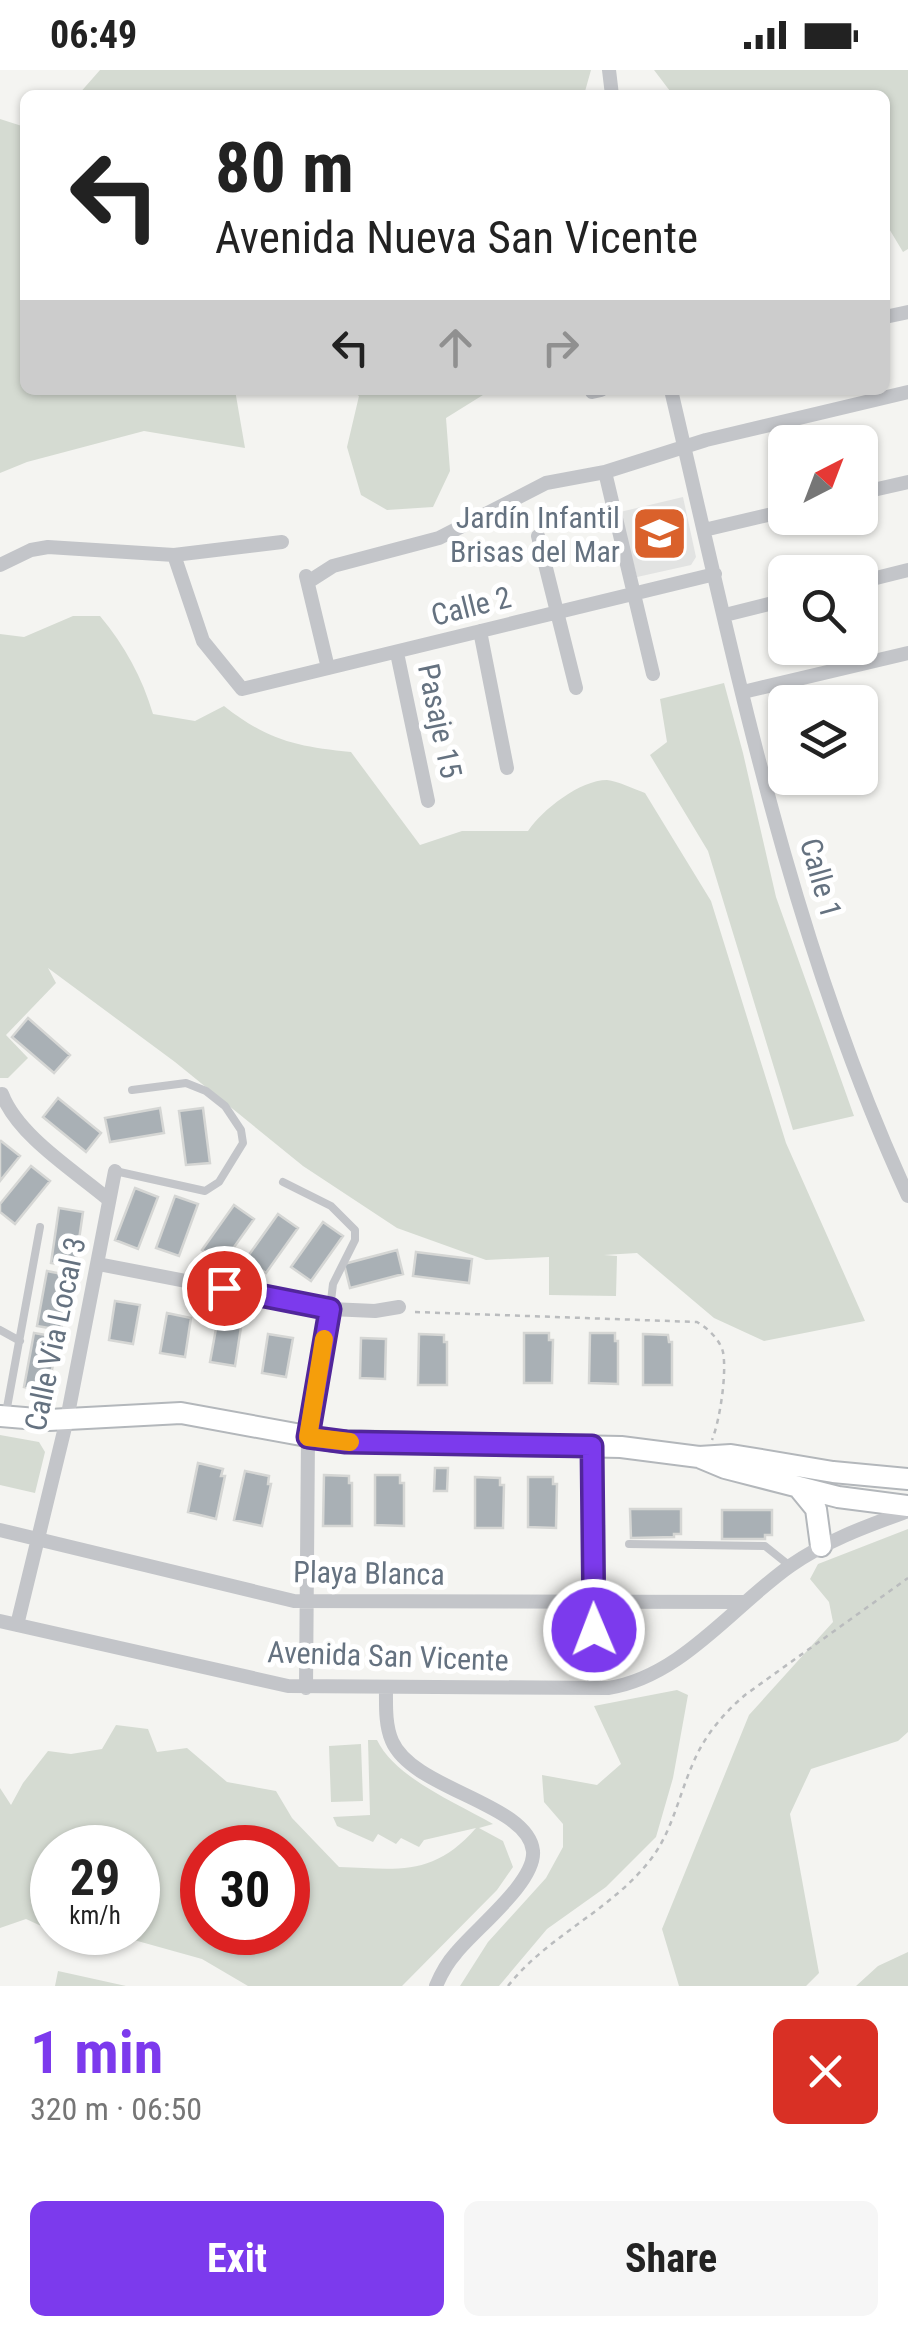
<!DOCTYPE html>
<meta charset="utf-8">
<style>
:root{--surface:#fff;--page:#f6f6f6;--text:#222;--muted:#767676;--accent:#7c3aed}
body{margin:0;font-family:"Roboto Condensed",sans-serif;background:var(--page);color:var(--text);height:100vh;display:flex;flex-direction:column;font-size:38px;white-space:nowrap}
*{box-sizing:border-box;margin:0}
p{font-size:32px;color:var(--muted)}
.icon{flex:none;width:55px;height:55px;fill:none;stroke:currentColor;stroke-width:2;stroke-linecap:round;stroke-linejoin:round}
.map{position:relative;height:1916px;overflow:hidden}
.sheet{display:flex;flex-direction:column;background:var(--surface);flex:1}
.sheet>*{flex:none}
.top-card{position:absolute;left:20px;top:20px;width:870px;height:305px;border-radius:15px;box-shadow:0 2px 8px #0004;background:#fff;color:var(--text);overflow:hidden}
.needle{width:65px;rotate:42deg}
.tools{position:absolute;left:768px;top:355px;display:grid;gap:20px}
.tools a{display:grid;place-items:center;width:110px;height:110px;border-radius:15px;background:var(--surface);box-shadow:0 2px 8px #0004;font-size:50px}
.speed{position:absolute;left:30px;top:1755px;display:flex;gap:20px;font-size:50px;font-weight:700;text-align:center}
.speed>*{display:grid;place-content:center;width:130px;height:130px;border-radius:50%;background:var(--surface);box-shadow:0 2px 8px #0004;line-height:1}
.speed small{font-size:25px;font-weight:400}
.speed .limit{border:15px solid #d22;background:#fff;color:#111}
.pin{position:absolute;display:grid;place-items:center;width:85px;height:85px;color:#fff;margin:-42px;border:5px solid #fff;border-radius:50%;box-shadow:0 2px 10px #0007}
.me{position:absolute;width:110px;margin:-55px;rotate:359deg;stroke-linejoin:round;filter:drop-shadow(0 0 8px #0008)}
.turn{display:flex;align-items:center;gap:35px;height:210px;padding:0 30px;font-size:45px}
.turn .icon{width:130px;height:130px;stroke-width:2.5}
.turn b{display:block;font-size:70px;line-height:85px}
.lanes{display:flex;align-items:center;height:95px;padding:0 30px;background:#0003;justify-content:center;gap:50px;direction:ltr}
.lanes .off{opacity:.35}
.round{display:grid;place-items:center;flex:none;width:105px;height:105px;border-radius:15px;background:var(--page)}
.overview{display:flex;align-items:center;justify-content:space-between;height:170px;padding:0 30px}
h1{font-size:60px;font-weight:700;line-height:75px;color:var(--accent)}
.cta{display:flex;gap:20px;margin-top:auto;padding:20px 30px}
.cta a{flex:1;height:115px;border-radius:15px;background:var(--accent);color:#fff;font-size:40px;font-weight:700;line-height:115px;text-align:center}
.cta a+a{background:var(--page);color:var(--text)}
.status{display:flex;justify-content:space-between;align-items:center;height:70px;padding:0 50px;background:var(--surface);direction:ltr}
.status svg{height:28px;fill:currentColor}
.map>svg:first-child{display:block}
.built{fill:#e2e3e2}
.green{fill:#d5dbd2;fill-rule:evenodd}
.building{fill:#a9b0b5;stroke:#d5d6d4;stroke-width:2.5}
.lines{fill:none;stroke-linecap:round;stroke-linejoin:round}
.secondary-casing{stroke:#b3b7bb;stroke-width:24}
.path{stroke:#babcbe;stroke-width:2.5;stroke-dasharray:5 5;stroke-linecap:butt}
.lane{stroke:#c3c5c9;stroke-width:8}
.street{stroke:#c3c5c9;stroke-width:14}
.secondary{stroke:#fff;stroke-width:20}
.route-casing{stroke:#51269a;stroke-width:25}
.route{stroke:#7c3aed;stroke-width:18}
.slow{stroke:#f59e0b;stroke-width:18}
.labels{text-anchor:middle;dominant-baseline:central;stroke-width:10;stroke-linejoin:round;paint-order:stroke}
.poi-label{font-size:30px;fill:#657280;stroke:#fff;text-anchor:end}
.street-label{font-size:30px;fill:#657280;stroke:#fff}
</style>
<div class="status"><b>06:49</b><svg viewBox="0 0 49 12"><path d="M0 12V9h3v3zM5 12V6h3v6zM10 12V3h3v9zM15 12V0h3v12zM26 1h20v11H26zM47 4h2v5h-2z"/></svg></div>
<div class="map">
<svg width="908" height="1916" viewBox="0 0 908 1916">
<rect width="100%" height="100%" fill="#f4f4f1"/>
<path class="built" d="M683,427L696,487L691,495L637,507L620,442Z"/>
<path class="green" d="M100,0H591L584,25H78Z
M654,0H908V179L903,182L885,152V25H673Z
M0,49L25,57V320H235L245,378L144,361L27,392L0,403Z
M351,320H491L446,348L450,401L433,437L387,440L361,425L347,377L359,326Z
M73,546H100C125,576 142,607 153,644L195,651L224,636C267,670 297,677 351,682L420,775L462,761H528C542,740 580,710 607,710C618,711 634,719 645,723L711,831L786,1073L865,1251L764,1271L714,1248L637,1183L604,1185L617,1186L616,1226L549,1225V1187L486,1190L397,1158L303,1096L175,992L48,898L56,913L6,965L28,988L8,1008H0V564L24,567Z
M724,613L743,683L776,827L854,1046L793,1060L708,781L650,685L667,672L660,629Z
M0,1365L39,1372L45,1382L35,1423L0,1415Z
M908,1459V1662L898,1671L811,1699L790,1744L819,1903L806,1916H679L662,1859L749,1645L833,1552L829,1532L810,1509L818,1494Z
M677,1620L688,1625L673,1708L656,1767L606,1817L547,1859L499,1916H460L488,1872L546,1808L563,1777V1754L544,1732L542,1705L597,1715L621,1694L594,1636Z
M116,1655L148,1659L157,1682L187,1678L227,1712L276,1721L292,1748L339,1797C399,1799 433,1807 476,1758L424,1770L419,1777L401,1768L396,1774L378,1764L373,1772L337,1756L333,1747L370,1745L368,1670H377C395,1708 457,1733 493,1754L479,1758L503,1771L513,1797L497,1820L402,1916H248L202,1889L116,1865L87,1863L138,1862V1778H52V1861L26,1849L0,1858V1718L11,1735L23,1713L48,1681L71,1684L102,1679ZM202,1778H288V1862H202Z
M361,1674L363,1731L331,1732L329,1676Z
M908,1882V1916H856L878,1896Z
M58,1901L126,1916H55Z"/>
<path class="building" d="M28,948L70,985L54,1003L12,967Z
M58,1028L101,1063L86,1082L43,1047Z
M160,1038L164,1063L110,1072L105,1048Z
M203,1038L210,1093L186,1095L179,1041Z
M1,1071L20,1086L0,1111V1072Z
M31,1096L50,1111L15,1154L0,1142V1134Z
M135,1118L158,1127L138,1179L115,1170Z
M175,1126L198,1134L179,1186L156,1178Z
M234,1135L254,1149L222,1194L202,1180Z
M59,1138L83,1142L75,1197L51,1193Z
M278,1144L298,1158L266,1203L246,1189Z
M323,1152L343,1166L311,1211L291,1197Z
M397,1180L403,1204L350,1218L344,1194Z
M416,1182L472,1189L469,1213L413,1206Z
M47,1201L72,1206L61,1260L37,1256Z
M115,1231L140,1235L133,1274L109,1270Z
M167,1243L191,1248L185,1287L160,1283Z
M217,1253L241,1257L235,1296L210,1292Z
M34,1263L58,1267L48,1322L24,1317Z
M524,1263H549V1270H553L552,1313H524Z
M590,1263H615V1271H618V1314L589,1313Z
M268,1264L293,1268L286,1307L262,1303Z
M419,1264L444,1265V1272H447V1315H418Z
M643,1264L668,1265L669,1272H672V1315H643Z
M361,1268L386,1269L385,1309L360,1308Z
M198,1393L223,1399L221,1406H225L216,1449L188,1442Z
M435,1398H448L447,1421H434Z
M245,1401L269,1406L268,1414H271L262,1456L234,1450Z
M324,1405L349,1406V1413H352V1456H323Z
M375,1405H400V1413H404V1456L375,1455Z
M475,1407L500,1408V1415H504L503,1458H475Z
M528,1407H553V1414H557L556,1458L528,1457Z
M630,1439H681V1464H674V1467L631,1468Z
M722,1440H772V1465H765V1469H722Z"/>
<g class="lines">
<defs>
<path id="secondary" d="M0,1346L49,1350L181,1343L334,1371L621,1377L699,1387L731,1385L833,1402L908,1409
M701,1388L725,1398L838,1427L908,1436
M798,1417L816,1439L821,1476"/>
</defs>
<use href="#secondary" class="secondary-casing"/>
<path class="path" d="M415,1242L697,1252C708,1258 720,1270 723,1282C727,1303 720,1350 712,1370
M508,1916C548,1865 611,1841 651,1789C673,1760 679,1724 694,1691C705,1665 724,1643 745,1625L908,1508"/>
<path class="lane" d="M115,1101L205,1121L219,1112L243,1073L241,1060L225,1036L206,1021L186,1013L132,1020
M283,1112L331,1136L355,1160V1170L333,1214L330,1239
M0,1260L20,1271
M6,1343L40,1157
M629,1474L765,1476L790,1496"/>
<path class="street" d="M609,0L612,25
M885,247L908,242
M671,320C735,592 790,871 908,1126
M592,322L601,320
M605,402L653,604
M860,423L908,412
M704,460L785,441
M538,466L576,618
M174,485L282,472
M0,495L31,480L48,477L174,485L203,571L242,619L715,504
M306,506L328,598
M308,512L333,496L439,468L546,413L605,402L706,370L908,322
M860,512L908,500
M725,545L785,530
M480,561L507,698
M397,583L428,731
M743,622L908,583
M2,1024C18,1066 75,1101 109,1130
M98,1194L330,1239L375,1241L399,1237
M592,1376L594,1618
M0,1460L294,1531L745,1532
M0,1551L288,1616L608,1618C681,1607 733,1536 790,1496C827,1470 867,1456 908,1441
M17,1555L67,1349L115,1101
M306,1618L308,1367L330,1239
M386,1618C386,1635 385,1655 392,1671C413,1720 528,1733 533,1781C536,1812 475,1859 456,1883C447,1893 441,1904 436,1916"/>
<use href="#secondary" class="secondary"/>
</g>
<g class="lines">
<defs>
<path id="route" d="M224,1218L330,1239L308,1367L346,1372L592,1376L594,1560"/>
</defs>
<use href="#route" class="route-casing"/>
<use href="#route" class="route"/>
<path class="slow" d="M324,1269L308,1367L350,1372"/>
</g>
<defs>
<symbol id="school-square" viewBox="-11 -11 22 22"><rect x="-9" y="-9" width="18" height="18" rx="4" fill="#da612b" stroke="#fff"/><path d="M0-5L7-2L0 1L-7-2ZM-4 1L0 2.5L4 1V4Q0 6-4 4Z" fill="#fff"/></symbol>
</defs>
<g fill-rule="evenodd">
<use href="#school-square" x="628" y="432" width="63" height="63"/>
</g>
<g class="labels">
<g class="poi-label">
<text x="620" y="447">Jardín Infantil<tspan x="620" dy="34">Brisas del Mar</tspan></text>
</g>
<g class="street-label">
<text transform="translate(471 536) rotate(-14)">Calle 2</text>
<text transform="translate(440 651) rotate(78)">Pasaje 15</text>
<text transform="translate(821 808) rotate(74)">Calle 1</text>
<text transform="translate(55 1264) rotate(-78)">Calle Via Local 3</text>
<text transform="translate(369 1503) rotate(1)">Playa Blanca</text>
<text transform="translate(388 1586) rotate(2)">Avenida San Vicente</text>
</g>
</g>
</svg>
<div class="tools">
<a><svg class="needle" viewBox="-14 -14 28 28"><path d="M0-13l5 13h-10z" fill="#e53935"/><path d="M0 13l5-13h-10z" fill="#767676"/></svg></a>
<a><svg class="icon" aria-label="search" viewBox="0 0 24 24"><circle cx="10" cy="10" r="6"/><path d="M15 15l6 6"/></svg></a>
<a><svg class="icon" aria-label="layers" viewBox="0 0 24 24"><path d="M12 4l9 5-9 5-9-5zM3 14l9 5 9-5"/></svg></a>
</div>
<div class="speed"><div>29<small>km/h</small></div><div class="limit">30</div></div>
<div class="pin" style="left:224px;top:1218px;background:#d93025"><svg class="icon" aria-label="arrive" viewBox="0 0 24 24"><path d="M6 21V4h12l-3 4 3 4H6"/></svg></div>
<svg class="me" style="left:594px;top:1560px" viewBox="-20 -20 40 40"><circle r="17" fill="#7c3aed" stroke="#fff" stroke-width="3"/><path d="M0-11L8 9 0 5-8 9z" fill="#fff"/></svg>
<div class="top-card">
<div class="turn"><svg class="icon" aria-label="left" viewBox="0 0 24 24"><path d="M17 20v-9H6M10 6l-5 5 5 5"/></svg><div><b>80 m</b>Avenida Nueva San Vicente</div></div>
<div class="lanes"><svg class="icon" aria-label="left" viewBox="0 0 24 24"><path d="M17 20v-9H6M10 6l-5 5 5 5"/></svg><svg class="icon off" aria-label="ahead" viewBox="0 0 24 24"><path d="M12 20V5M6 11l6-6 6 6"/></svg><svg class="icon off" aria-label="right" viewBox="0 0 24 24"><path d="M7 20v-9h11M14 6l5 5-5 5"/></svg></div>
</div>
</div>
<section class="sheet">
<div class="overview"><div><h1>1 min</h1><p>320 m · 06:50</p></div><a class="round" style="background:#d93025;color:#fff"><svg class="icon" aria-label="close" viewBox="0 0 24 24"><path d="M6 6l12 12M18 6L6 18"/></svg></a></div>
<div class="cta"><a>Exit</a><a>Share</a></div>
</section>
